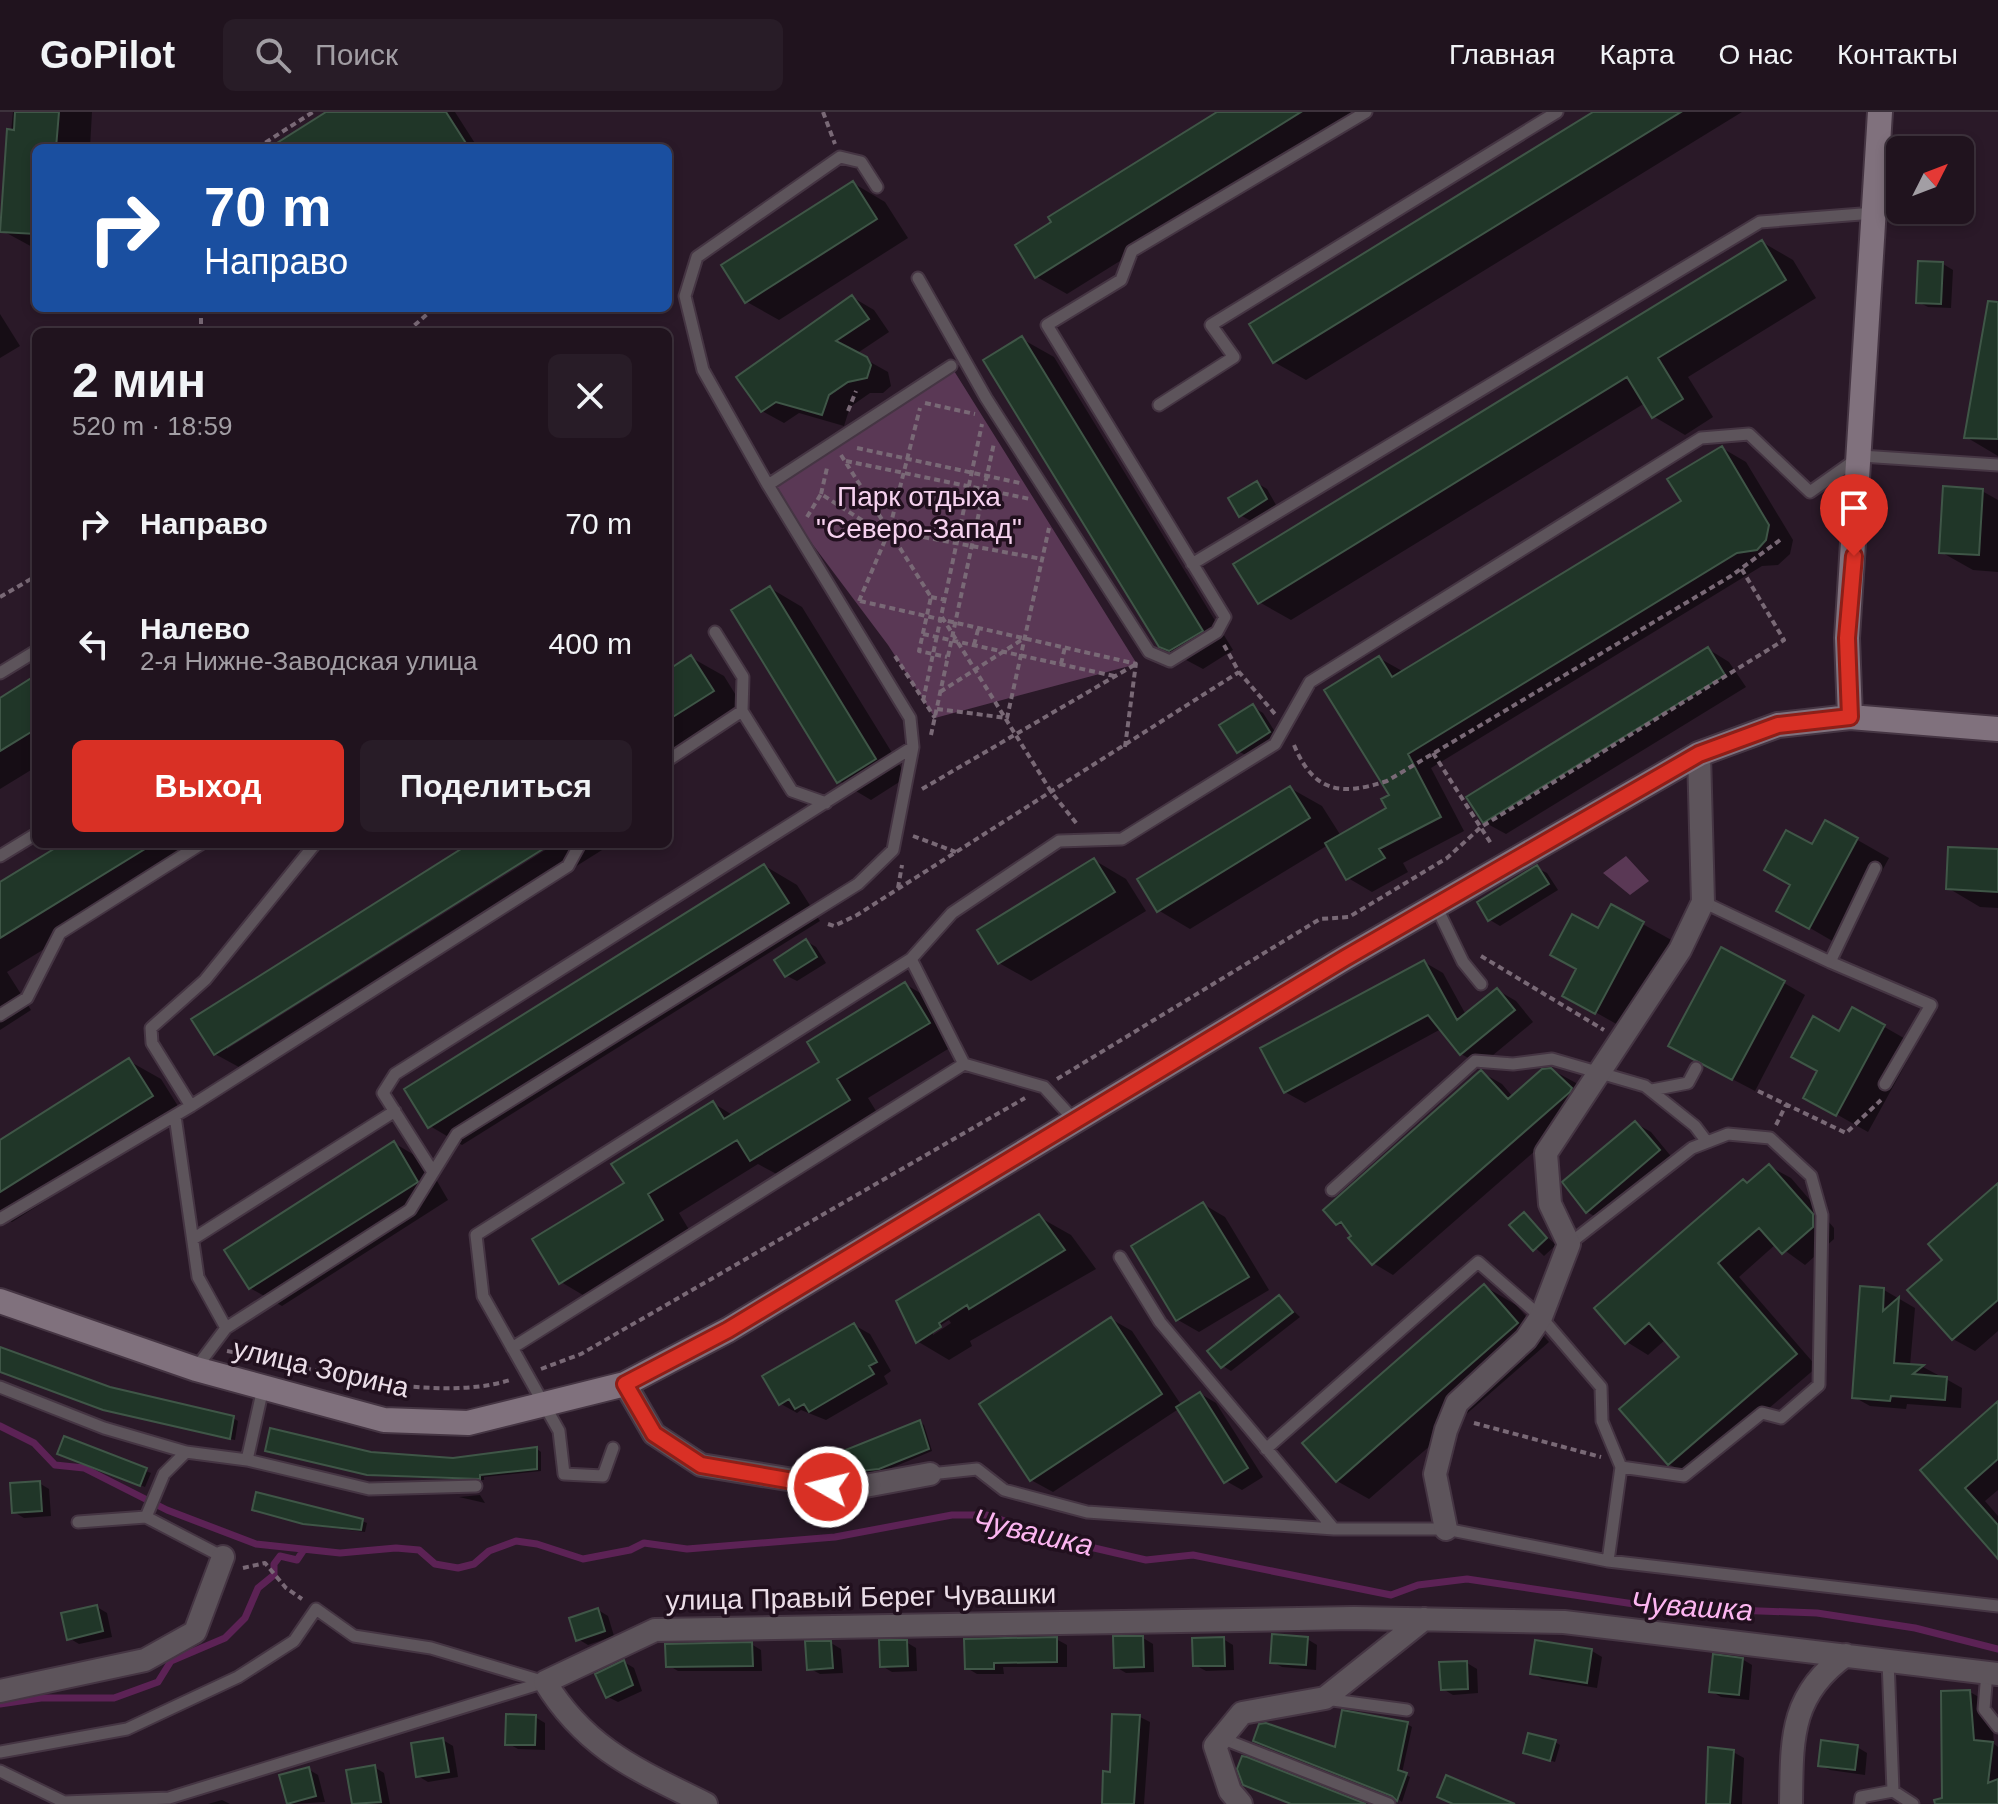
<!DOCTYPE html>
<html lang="ru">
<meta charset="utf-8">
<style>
:root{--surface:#20131e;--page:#281c27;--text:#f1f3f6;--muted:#a29ea4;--line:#3d323c;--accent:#d93025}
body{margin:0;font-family:Helvetica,sans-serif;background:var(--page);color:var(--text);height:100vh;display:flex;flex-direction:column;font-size:30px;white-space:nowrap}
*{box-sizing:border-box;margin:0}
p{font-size:26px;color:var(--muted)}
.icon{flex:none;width:44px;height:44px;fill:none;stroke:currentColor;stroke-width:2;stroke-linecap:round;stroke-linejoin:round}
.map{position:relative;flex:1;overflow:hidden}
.panel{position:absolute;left:32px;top:216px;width:640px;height:520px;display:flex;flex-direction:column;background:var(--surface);border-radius:12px;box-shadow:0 4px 12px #0003,0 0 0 2px var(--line)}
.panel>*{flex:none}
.top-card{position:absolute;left:32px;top:32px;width:640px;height:168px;border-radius:12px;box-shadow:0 4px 12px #0003,0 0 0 2px var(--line);background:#1a4fa0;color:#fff;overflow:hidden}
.needle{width:52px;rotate:48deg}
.tools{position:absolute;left:1886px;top:24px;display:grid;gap:16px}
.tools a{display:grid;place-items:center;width:88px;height:88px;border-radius:12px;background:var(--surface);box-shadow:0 4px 12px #0003,0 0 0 2px var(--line);font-size:40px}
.pin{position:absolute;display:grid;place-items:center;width:68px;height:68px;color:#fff;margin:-82px -34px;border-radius:50% 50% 50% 0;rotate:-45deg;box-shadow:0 0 8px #0007}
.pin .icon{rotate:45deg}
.me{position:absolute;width:88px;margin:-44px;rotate:278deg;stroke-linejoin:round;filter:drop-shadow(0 0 6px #0008)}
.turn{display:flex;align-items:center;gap:28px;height:168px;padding:0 40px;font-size:36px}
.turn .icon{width:104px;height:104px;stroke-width:2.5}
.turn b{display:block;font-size:56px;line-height:68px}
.round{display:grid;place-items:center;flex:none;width:84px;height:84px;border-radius:12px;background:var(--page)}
.headline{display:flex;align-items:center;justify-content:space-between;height:136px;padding:0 40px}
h1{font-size:48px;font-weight:700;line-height:60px}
.primary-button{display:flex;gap:16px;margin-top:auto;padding:16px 40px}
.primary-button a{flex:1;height:92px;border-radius:12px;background:var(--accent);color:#fff;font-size:32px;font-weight:700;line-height:92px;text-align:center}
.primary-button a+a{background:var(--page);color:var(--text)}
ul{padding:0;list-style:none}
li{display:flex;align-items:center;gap:24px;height:120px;padding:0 40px}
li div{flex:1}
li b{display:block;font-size:30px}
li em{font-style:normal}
header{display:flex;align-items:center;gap:48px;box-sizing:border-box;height:112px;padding:0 40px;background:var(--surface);border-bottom:2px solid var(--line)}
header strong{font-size:38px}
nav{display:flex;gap:44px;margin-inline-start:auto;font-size:28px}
.search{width:560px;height:72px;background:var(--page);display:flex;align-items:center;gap:20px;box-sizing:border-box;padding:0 28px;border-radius:12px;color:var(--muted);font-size:30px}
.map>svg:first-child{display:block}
.green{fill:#5a3855}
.shadow{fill:#0007;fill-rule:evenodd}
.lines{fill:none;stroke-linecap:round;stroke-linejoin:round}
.stream{stroke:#5c2255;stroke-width:7}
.building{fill:#203628;stroke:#3f5647;stroke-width:2}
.lane-casing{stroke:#453543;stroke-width:15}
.street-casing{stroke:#453543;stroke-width:26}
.secondary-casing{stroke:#453543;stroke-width:28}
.path{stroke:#796976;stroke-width:4;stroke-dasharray:6 4;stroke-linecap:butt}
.lane{stroke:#5d545b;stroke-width:11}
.street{stroke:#5d545b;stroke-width:22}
.secondary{stroke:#80717d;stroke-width:24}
.route-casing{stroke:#8d1f18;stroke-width:20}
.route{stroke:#d93025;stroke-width:14}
.labels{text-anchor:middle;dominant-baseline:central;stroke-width:7;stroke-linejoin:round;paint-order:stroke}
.park-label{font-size:28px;fill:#f6d2ef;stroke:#21101e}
.street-label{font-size:28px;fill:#ebdee8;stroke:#21101e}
.water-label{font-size:30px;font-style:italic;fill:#fcb5f0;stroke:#21101e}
</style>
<header>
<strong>GoPilot</strong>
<div class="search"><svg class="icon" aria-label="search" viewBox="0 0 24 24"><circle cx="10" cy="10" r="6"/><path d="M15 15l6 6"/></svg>Поиск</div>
<nav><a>Главная</a><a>Карта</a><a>О нас</a><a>Контакты</a></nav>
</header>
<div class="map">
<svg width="1998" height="1692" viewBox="0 0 1998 1692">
<rect width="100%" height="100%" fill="#2a1928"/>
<path class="green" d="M951,254L1137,552L935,606L888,533L768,373Z
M1626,744L1649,769L1630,783L1603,761Z"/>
<path class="shadow" d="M13,0H92L90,36H36V137L1,118Z
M329,0H455L478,36H286Z
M1221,0H1359L1067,182L1037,165Z
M1597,0H1742L1306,268L1274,250Z
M853,71L885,90L908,126L779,208L747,190Z
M1762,130L1793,148L1816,186L1688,265L1713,305L1685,323L1653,304L1645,291L1291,508L1259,490Z
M1943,152L1953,158L1951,196L1928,195L1918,190Z
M852,185L874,198L889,220L856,242L888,260L891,274L883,281H870L850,295L844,314L799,301L784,311L762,299Z
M0,202L20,234L0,246Z
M1998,202V344L1966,325Z
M1022,227L1054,245L1233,538L1203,557L1160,534Z
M1722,336L1746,350L1793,428L1790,442L1778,453L1762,454L1431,656L1464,719L1403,751L1408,760L1372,780L1348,766L1328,733L1190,817L1158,798L1290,676L1322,694L1341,724L1388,697L1392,684L1379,546L1404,560L1684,389Z
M1257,371L1267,377L1276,393L1251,409L1240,403Z
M1982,379L1998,388V460L1973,458L1941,440Z
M770,476L802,495L907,665L871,688L839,669Z
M1708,537L1729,550L1746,575L1506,722L1484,710Z
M692,546L724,564L745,598L668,646V560Z
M36,566V655L0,677V588Z
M1253,595L1263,601L1279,626L1249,645L1238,639Z
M1826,710L1889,746L1841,834L1779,798Z
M66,732H214L7,860L31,898L0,918V773Z
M473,732H548L227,933V937L555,732H599L602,738L248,960L215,942Z
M1998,739V796L1980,795L1948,776Z
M1094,748L1126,767L1146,799L1031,869L999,851Z
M765,754L797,773L820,809L462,1033L430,1014Z
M1537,756L1547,761L1558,778L1500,814L1490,808Z
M1612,795L1675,830L1627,918L1565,883Z
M806,829L816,835L826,851L797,869L787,864Z
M1424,850L1443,861L1466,903L1497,878L1516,889L1533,910L1481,953L1461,942L1441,917L1305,991L1285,980Z
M1784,871L1805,883L1755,979L1692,946Z
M905,872L937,891L961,929L868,986L881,1007L784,1066L758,1052L679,1101L694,1126L593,1189L561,1170L626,1072L713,991L734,1004L822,950Z
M1853,897L1916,933L1868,1020L1806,985Z
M129,949L161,967L183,1002L12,1110L0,1103V1030Z
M1543,959H1554L1576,971L1592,989L1393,1163L1373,1151L1349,1117L1337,1111L1481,960L1502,972L1513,985Z
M1635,1011L1651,1020L1674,1048L1603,1109L1587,1100L1564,1071Z
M394,1031L426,1050L448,1088L282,1194L250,1176Z
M1769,1054L1791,1066L1834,1116V1127L1805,1153L1776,1132L1739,1165L1817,1255L1690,1364L1669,1352L1682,1245L1666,1227L1648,1243L1627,1230Z
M1998,1074V1219L1975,1239L1953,1227Z
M1203,1092L1225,1105L1269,1178L1199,1220L1178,1208Z
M1524,1103L1556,1133L1544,1144L1512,1113Z
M1039,1105L1071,1123L1096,1157L970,1229L972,1234L949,1248L917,1229ZM949,1208L951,1211L933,1223V1218Z
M1484,1174L1516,1193L1549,1230L1369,1387L1337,1369Z
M1884,1178L1915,1196L1910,1254L1923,1255L1938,1263L1935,1266L1946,1267L1962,1276L1961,1296L1907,1292L1906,1297L1870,1294L1854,1285Z
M1279,1185L1300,1205L1231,1259L1223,1254Z
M1111,1207L1132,1219L1182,1294L1201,1282L1216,1291L1263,1365L1242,1378L1226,1369L1180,1296L1053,1380L1031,1368Z
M854,1213L870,1222L891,1259L884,1264L888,1272L826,1308L801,1298L797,1301L781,1292Z
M0,1237L109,1277L233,1306L238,1309L235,1328L109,1299L0,1259Z
M1998,1296V1378L1985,1389L1998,1404V1444L1923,1358Z
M920,1310L924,1313L932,1339L884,1359L847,1363L842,1360Z
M65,1327L151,1361L145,1375L64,1343Z
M537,1337L541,1340V1359L484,1365V1368L373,1364L271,1340L453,1348Z
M39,1371L49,1377L51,1404L24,1406L14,1400Z
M480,1383L485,1391L459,1385Z
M254,1398L362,1409L367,1411L365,1420L309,1413Z
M97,1495L107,1501L112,1525L79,1532L69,1526Z
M598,1498L608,1504L614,1524L588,1533L578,1527Z
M1143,1526L1153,1532L1154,1560L1126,1561L1116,1555Z
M1056,1527L1067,1533V1555H1003L1004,1562H977L967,1556Z
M1223,1527L1233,1533L1234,1558L1206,1559L1195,1553Z
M1307,1527L1317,1533L1316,1558L1282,1555L1272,1550Z
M906,1530L916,1536L917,1559L892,1560L882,1554Z
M1537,1530L1592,1539L1602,1545L1597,1576L1542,1567L1532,1561Z
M831,1531L841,1537L843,1561L820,1562L809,1556Z
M751,1532L761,1538L762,1559H678L668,1553Z
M1742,1547L1752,1553L1749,1588L1721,1585L1711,1579Z
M624,1550L634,1556L642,1579L618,1590L608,1585Z
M1467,1551L1477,1557L1478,1581L1453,1583L1443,1577Z
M1970,1580L1991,1592L1994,1632L1998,1635V1692H1944Z
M535,1605L545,1611V1638L518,1637L507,1631Z
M1140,1605L1150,1610L1144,1692H1104L1112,1662Z
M1407,1612L1412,1615L1402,1661L1410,1665L1402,1690L1336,1638Z
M443,1628L453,1634L458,1665L428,1670L418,1664Z
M1555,1630L1560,1633L1555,1650L1530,1642Z
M1857,1635L1867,1641L1865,1663L1830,1658L1820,1653Z
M1733,1640L1744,1646L1742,1692H1707Z
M374,1655L384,1661L390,1692H354L348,1659Z
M308,1657L318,1663L325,1690L292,1692L289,1690Z
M222,1688L230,1692H208Z"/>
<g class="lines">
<path class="stream" d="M0,1314L34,1331L55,1353L84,1356L167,1398L256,1432L340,1441L396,1436L419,1438L435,1452L458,1456L474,1452L489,1439L516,1429L537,1432L583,1447L630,1438L644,1431L687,1437L835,1425L952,1403H987L1064,1429L1146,1448L1193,1443L1391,1483L1418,1473L1467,1467L1654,1495L1817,1501L1915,1516L1998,1537
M0,1592L41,1586H114L158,1570L171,1549L225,1526L245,1506L258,1476L274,1463V1452L280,1444L297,1448L303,1439"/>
</g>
<path class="building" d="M15,0H59L56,36H36V122L0,120L7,17L14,18Z
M326,0H446L469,36H269Z
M1217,0H1301L1035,166L1015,133L1051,110L1048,105Z
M1593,0H1681L1273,251L1249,212Z
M853,69L877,107L745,191L721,153Z
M1762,128L1786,168L1658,246L1683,287L1652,306L1627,265L1258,492L1233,452Z
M1918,149L1943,150L1941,192L1916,191Z
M852,183L869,207L836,229L867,245L871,253L867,266L848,270L829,283L822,303L776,290L761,300L736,265Z
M1988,189L1998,190V327L1964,326Z
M1022,224L1203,519L1169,539L1159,535L983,248Z
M1722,334L1769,413L1766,428L1757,438L1737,441L1408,642L1441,705L1379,737L1385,746L1346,768L1325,731L1386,696L1381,687L1389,683L1324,578L1379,544L1392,565L1681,389L1667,367Z
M1257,369L1267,387L1239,405L1228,386Z
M1943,374L1983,377L1979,443L1939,441Z
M770,474L876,647L837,671L731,498Z
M1708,535L1725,563L1483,711L1466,685Z
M691,543L714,579L668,608V558Z
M36,563V617L0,639V586Z
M1253,592L1270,620L1237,641L1219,613Z
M1290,674L1310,706L1157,800L1137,767Z
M1825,708L1858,726L1809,817L1776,799L1790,773L1764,758L1786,718L1812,732Z
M62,732H153L0,826V770Z
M469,732H551L214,943L191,907Z
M1948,735L1998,737V780L1946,777Z
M1094,746L1115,780L998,852L977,818Z
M764,752L789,791L428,1016L404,977Z
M1537,753L1549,772L1488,809L1477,790Z
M1611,792L1644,810L1595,902L1562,884L1576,857L1550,843L1572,802L1598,816Z
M806,827L817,845L785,865L774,848Z
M1721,835L1785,869L1732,968L1668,934Z
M1424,848L1457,908L1497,876L1515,898L1460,943L1428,903L1284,981L1260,936Z
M905,870L930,911L837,967L850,988L750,1049L737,1028L648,1082L663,1108L559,1172L532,1127L624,1071L611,1052L713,989L724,1007L819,950L807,930Z
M1852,895L1885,913L1836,1004L1803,986L1817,959L1791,945L1813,904L1839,919Z
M129,946L153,984L0,1080V1028Z
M1551,956L1572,976L1570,980L1372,1153L1348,1126L1351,1124L1341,1110L1336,1113L1323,1098L1481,958L1508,987L1542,957Z
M1635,1009L1660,1038L1586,1101L1562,1070Z
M394,1029L418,1070L249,1177L224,1138Z
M1769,1052L1813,1102V1115L1782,1142L1759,1116L1718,1151L1797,1242L1668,1353L1619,1297L1679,1245L1649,1211L1625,1232L1594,1196L1743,1067L1747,1071Z
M1998,1071V1188L1952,1228L1907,1178L1942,1148L1928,1132Z
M1203,1090L1249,1165L1176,1209L1131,1134Z
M1524,1100L1547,1126L1533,1139L1509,1113Z
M1039,1102L1065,1138L969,1197L967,1193L939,1211L941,1215L916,1231L896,1189Z
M1484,1172L1518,1211L1336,1370L1302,1331Z
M1860,1174L1884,1176L1883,1199L1899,1185L1894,1251L1924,1253L1913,1262L1947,1265L1945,1288L1891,1284L1890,1289L1852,1286Z
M1279,1183L1293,1200L1221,1256L1207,1239Z
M1111,1205L1162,1282L1030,1369L979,1292Z
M854,1211L877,1250L869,1254L874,1262L809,1300L804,1292L795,1297L789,1287L779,1293L762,1264Z
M0,1235L110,1275L234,1304L230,1327L103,1298L0,1260Z
M1200,1280L1248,1356L1224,1371L1176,1295Z
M1998,1289V1347L1965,1376L1998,1413V1447L1920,1358Z
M920,1308L929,1337L879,1357L840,1361L833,1343Z
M270,1316L371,1340L453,1346L537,1335V1357L480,1363V1367L367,1363L265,1339Z
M64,1324L147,1356L140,1374L57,1342Z
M40,1369L42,1399L12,1401L10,1371Z
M256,1380L363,1407L361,1418L303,1412L252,1398Z
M97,1493L103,1519L67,1528L61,1501Z
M598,1496L605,1519L576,1529L569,1506Z
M1272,1522L1308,1525L1306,1553L1270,1551Z
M1113,1524H1143L1144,1555L1114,1556Z
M1057,1525V1550L994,1551V1557H965L964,1527Z
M1224,1525L1225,1554H1193L1192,1526Z
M879,1528H907L908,1554L880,1555Z
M1535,1528L1592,1537L1587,1571L1530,1562Z
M805,1529H831L833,1556L807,1558Z
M752,1530L753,1554L666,1555L665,1532Z
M1713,1542L1743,1546L1739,1583L1709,1580Z
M624,1548L633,1573L606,1586L595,1562Z
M1467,1549L1468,1577L1441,1578L1439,1550Z
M1970,1578L1974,1628L1993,1630L1988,1671L1998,1667V1692H1935L1934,1688L1942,1686L1941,1579Z
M1342,1598L1408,1610L1398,1658L1407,1661L1397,1689L1392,1684L1253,1629L1259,1612L1266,1611L1335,1635Z
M506,1602L536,1603L535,1633H505Z
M1112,1602L1140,1603L1134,1692H1102L1103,1659L1110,1660Z
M1528,1621L1556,1628L1550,1649L1523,1641Z
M443,1626L449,1660L416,1665L411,1631Z
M1821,1628L1858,1633L1855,1658L1818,1654Z
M1708,1635L1734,1638L1730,1692H1706Z
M1242,1644L1247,1645L1366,1692H1291L1243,1673L1237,1657Z
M375,1653L381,1690L352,1692L346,1658Z
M309,1655L316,1684L287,1692L279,1663Z
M1446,1663L1515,1692H1453L1437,1685Z"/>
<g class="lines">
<defs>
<path id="lane" d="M918,166L986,286L1149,540L1170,549L1217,520L1225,505L1047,213L1121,168L1132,139L1366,0
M1159,293L1234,245L1211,213L1557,0
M768,373L951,254
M1192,452L1760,110L1874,101
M0,561L36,539
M742,599L792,679L826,691
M668,648L742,599L743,565L715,520
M0,744L36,722
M1703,790L1830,850L1875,756
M1436,794L1463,850L1481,872
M911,847L964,952L1044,975L1076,1010
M1830,850L1931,893L1885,972
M0,903L27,886L60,821L201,732
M1652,978L1688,971L1696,956
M191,994L152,931L151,916L205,868L315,732
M175,1004L198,1165L226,1216
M433,1060L383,981L395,962L913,635
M1332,1078L1475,949L1513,952L1552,947L1645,974L1695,1014L1707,1030
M0,1107L191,994L568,754L580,732
M193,1127L395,999
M1120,1145L1160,1210L1334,1417
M512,1236L964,952
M196,1256L226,1216L410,1098L457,1022L858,772L893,738L913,635L910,606L768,373L703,258L685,184L697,145L840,45L861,50L877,75
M0,1275L104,1316L186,1340L247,1348L369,1377L476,1374
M613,1336L603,1364L564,1362L559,1319L483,1184L476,1123L911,847L952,801L1059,729L1122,727L1275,632L1310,570L1701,326L1749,322L1810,380L1861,344L1998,353
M1266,1337L1478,1150L1541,1205L1601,1275L1602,1309L1621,1355L1684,1364L1762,1301L1781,1306L1819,1273L1822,1103L1811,1064L1770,1026L1728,1022L1692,1036L1569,1132
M186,1340L164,1362L146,1405L223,1445
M247,1348L263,1276
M930,1362L977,1357L1004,1378L1087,1400L1334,1417H1446L1608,1449L1998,1494
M78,1410L146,1405
M1608,1449L1621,1355
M1888,1548L1893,1679
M1987,1560L1984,1597L1998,1615
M1325,1587L1407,1598
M1221,1626L1389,1692
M0,1640L127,1617L238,1565L294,1529L316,1497L354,1524L431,1536L545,1570
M0,1659L64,1690L169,1686L545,1570
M1860,1692L1861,1685L1893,1679L1913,1692"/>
<path id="street" d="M625,1272L654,1322L701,1353L849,1377L930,1362
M1446,1417L1435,1362L1446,1318L1457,1291L1526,1227L1541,1205L1569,1132L1550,1092L1546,1041L1680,838L1703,790L1699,642
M0,1579L145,1548L195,1520L223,1445
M706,1692C638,1658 587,1638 545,1570L655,1518L1354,1506L1564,1510L1998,1562
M1241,1692L1230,1679L1215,1634L1242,1601L1325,1586L1424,1507
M1791,1692C1792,1629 1789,1583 1846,1543"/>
<path id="secondary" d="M1850,605L1847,526L1880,0
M0,1189L196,1257L384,1308L468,1311L625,1272L728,1218L1345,846L1699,642L1778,613L1850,605L1998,617"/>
</defs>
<use href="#lane" class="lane-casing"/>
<use href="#street" class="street-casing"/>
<use href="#secondary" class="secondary-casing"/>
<path class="path" d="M823,0L835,32
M257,36L313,0
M201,196V220
M407,220L434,196
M925,291L975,302
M848,299L856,279
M857,336L1020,371
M841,343L931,485L919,539L947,545
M846,349L1030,387
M821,382L827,356
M807,405L821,382L874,416L1042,447
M0,485L36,464
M931,485L946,488
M859,489L889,419L920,296
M860,489L1137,552
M942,505L1052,681L1077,712
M923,522L1114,564
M974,533L979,514
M1224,533L1239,560L1275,602
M895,544L935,606
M1061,552L1065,535
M940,580L1023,527
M923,589L982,312
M937,597L1007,606L1049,416
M931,623L994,331
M1294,633C1314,681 1341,684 1387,669L1731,464L1780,428
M1125,635L1136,551
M1433,641L1492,733
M922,677L1136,552
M913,724L956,740
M898,776L902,753
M828,812L834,814L857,803L1239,560
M1481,844L1604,918
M1057,967L1320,807L1349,805L1447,746L1481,715L1784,528L1741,456
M1758,979L1846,1021L1881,988
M1776,1013L1786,993
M227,1239C308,1255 430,1293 510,1268
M541,1257L581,1242L1025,986
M1474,1311L1601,1345
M243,1456L265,1451L286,1476L302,1487"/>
<use href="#lane" class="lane"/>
<use href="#street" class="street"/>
<use href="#secondary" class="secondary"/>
</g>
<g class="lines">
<defs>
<path id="route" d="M828,1375L701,1353L654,1322L625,1272L728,1218L1345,846L1699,642L1778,613L1850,605L1847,526L1854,444"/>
</defs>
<use href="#route" class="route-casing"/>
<use href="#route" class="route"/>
</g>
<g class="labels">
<g class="park-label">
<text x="919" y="384">Парк отдыха<tspan x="919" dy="32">"Северо-Запад"</tspan></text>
</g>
<g class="street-label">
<text transform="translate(321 1256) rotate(13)">улица Зорина</text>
<text transform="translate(861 1485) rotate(-1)">улица Правый Берег Чувашки</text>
</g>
<g class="water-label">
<text transform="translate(1033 1420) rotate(13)">Чувашка</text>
<text transform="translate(1692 1494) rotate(4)">Чувашка</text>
</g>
</g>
</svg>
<div class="tools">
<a><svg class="needle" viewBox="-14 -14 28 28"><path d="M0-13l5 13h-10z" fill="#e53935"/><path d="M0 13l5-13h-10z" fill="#a29ea4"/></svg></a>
</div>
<div class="pin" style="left:1854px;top:444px;background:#d93025"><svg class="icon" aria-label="arrive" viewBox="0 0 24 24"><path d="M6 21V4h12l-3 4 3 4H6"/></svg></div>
<svg class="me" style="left:828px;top:1375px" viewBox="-20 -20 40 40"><circle r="17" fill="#d93025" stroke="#fff" stroke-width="3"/><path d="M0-11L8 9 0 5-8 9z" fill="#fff"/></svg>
<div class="top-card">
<div class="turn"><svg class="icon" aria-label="right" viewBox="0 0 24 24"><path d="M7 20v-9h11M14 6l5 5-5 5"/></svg><div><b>70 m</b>Направо</div></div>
</div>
<section class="panel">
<div class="headline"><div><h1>2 мин</h1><p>520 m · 18:59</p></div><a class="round"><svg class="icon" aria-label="close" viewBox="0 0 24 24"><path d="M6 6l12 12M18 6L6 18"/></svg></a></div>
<ul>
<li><svg class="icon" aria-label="right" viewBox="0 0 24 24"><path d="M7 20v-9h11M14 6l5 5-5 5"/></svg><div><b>Направо</b></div><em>70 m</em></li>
<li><svg class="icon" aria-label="left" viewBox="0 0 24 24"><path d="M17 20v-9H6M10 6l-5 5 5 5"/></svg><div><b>Налево</b><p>2-я Нижне-Заводская улица</p></div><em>400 m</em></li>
</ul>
<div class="primary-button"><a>Выход</a><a>Поделиться</a></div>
</section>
</div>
